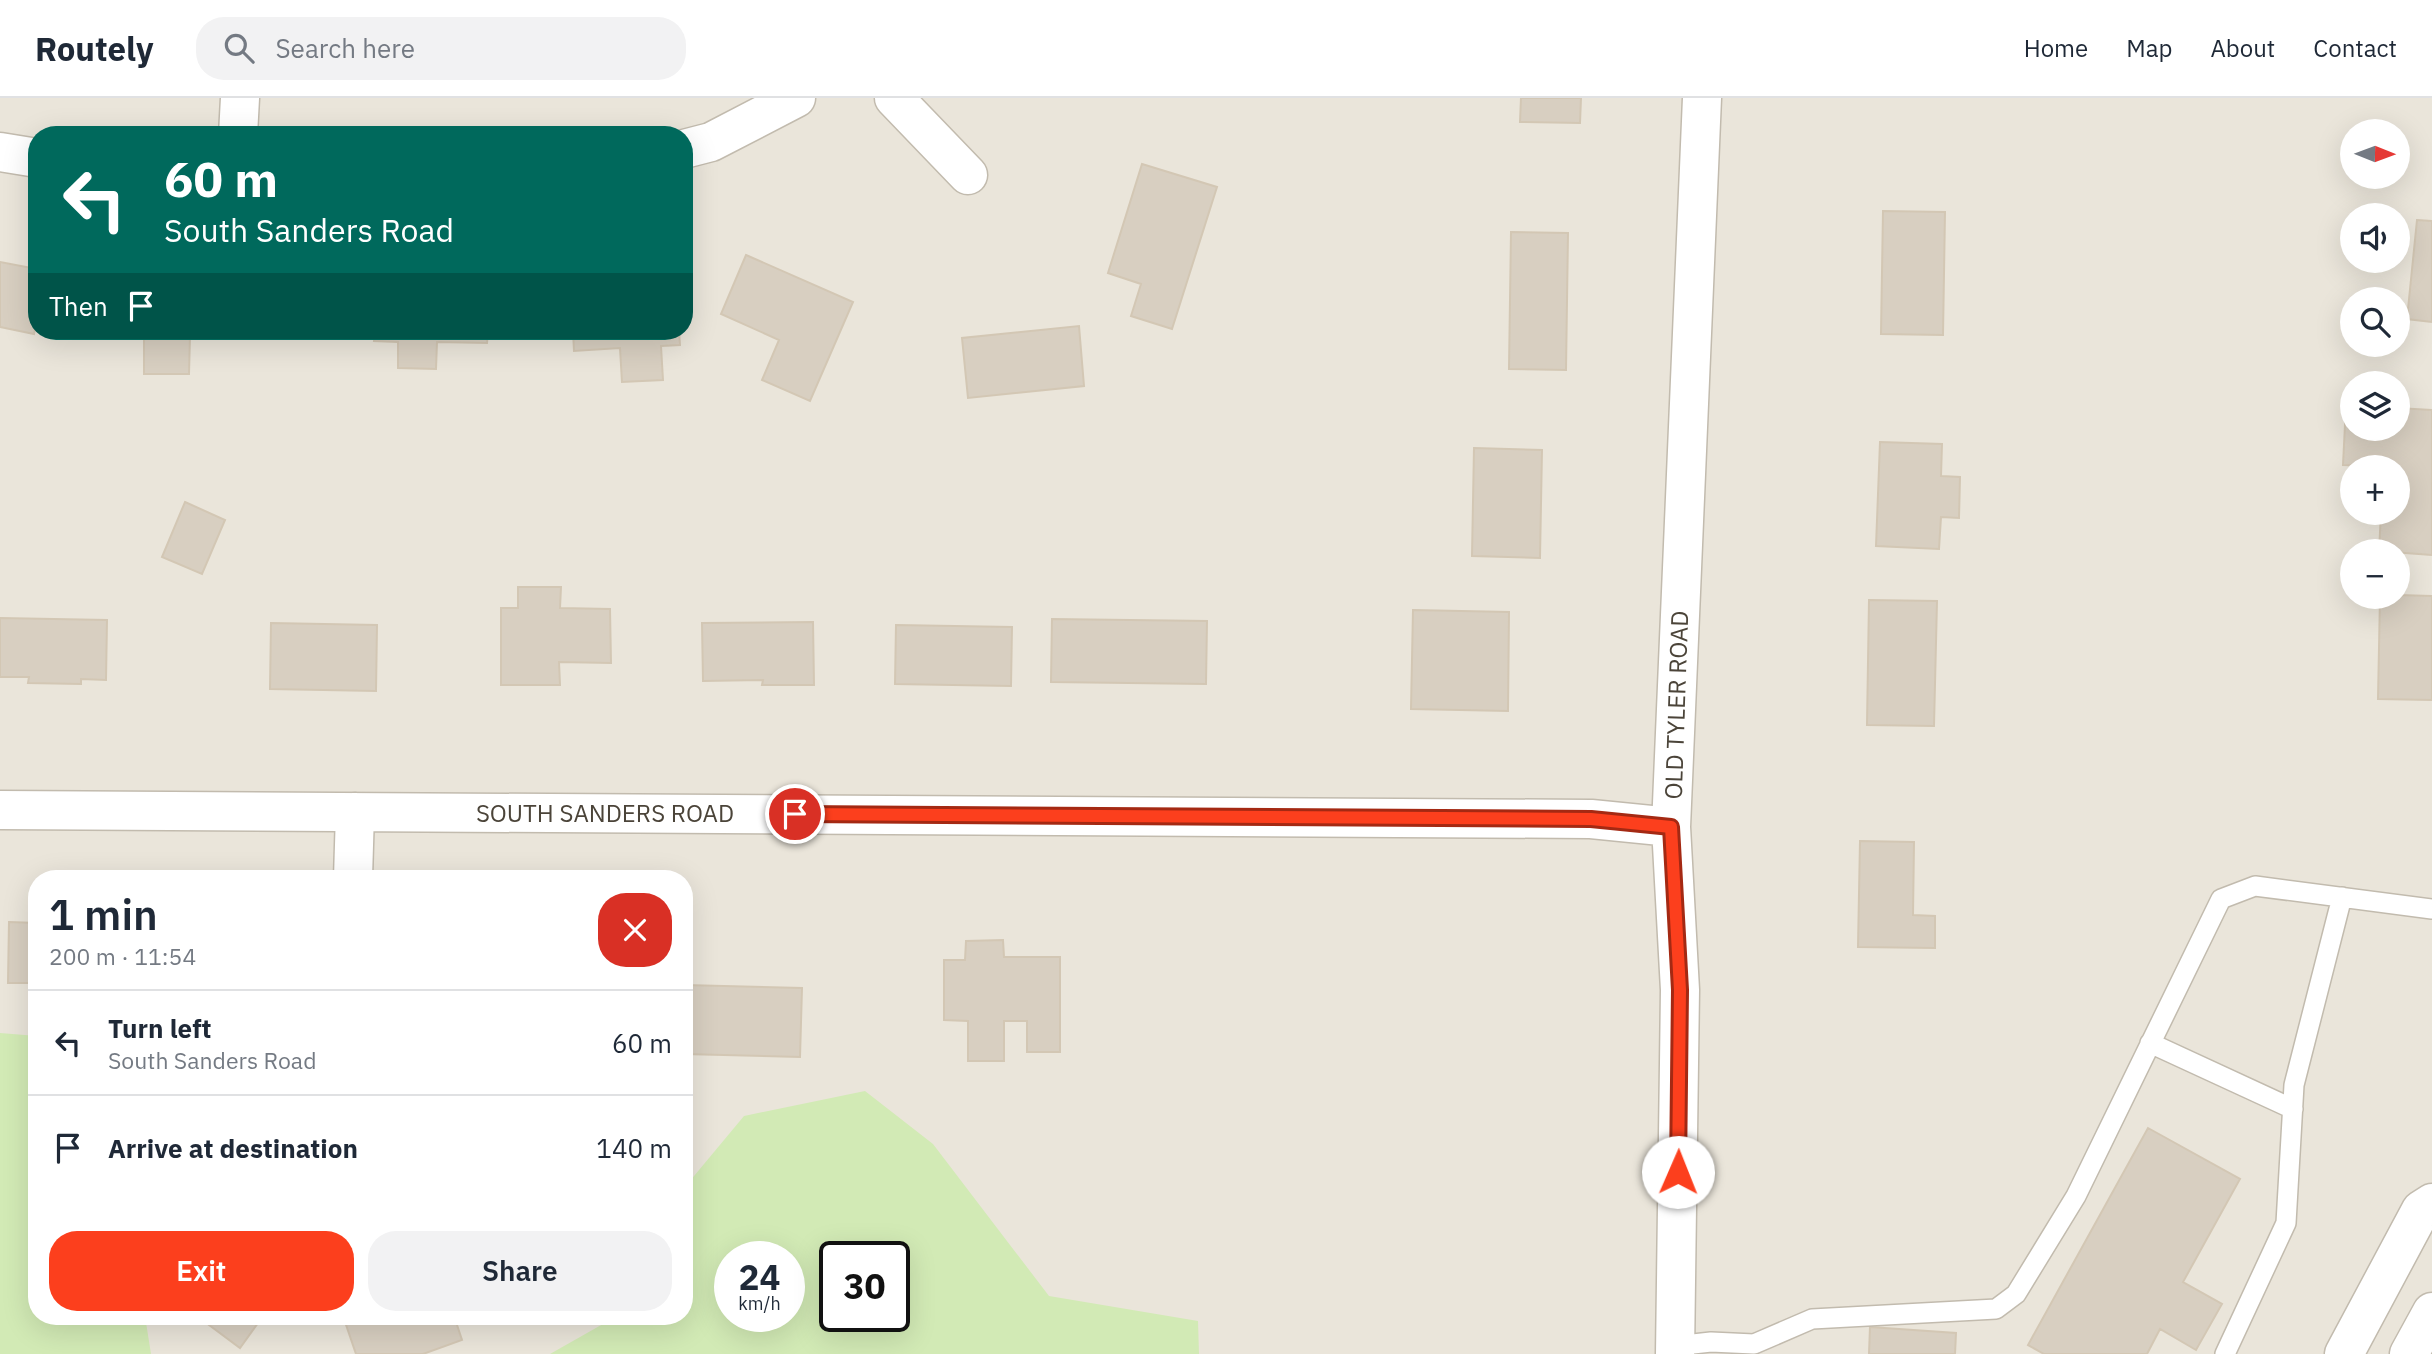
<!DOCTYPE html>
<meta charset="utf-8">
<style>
:root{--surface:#fff;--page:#f2f2f3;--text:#1f2937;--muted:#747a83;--line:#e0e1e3;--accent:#fc3f1d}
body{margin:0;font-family:"IBM Plex Sans",sans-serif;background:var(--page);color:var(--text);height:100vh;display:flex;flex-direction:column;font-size:26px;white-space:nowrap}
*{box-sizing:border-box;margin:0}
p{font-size:23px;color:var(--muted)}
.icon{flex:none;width:38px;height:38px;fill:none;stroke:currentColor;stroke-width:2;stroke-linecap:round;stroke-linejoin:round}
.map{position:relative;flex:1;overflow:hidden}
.drawer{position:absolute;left:28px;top:772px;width:665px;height:455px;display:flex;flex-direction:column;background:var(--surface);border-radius:28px;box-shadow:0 7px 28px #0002}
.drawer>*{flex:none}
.hud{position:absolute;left:28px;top:28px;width:665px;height:214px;border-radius:28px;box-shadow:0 7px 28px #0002;background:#00695c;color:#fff;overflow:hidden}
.needle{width:46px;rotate:91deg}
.buttons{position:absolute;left:2340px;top:21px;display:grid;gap:14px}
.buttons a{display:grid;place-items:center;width:70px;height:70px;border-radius:50%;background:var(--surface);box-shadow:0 7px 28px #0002;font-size:35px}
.speed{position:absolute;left:714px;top:1143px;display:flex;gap:14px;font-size:35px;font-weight:700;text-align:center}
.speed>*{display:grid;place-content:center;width:91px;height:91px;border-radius:50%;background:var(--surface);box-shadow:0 7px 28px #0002;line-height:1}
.speed small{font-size:18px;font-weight:400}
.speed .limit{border:4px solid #111;border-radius:10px;background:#fff;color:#111}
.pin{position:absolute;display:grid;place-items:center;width:60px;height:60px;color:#fff;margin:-30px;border:4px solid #fff;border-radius:50%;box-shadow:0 2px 7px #0007}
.me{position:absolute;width:77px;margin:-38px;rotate:1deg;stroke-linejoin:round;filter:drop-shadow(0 0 5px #0008)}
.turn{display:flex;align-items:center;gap:24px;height:147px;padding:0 21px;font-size:32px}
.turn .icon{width:91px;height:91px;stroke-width:2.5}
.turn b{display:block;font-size:49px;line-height:60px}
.then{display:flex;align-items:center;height:66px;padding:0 21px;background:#0003;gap:14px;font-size:26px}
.round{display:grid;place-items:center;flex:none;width:74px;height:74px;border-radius:28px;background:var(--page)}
.summary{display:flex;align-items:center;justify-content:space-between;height:119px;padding:0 21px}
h1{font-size:42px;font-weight:600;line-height:52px}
.primary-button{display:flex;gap:14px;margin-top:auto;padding:14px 21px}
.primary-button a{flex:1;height:80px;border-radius:28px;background:var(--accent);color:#fff;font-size:28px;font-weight:600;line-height:80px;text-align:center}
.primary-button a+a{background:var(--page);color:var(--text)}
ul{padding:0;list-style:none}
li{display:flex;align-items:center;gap:21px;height:105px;padding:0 21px;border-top:2px solid var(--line)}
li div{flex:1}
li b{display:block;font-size:26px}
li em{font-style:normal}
header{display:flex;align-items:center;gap:42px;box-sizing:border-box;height:98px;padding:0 35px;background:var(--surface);border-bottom:2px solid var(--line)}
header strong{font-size:33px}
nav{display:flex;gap:38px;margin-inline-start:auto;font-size:24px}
.search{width:490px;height:63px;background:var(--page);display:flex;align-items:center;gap:18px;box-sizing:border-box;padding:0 24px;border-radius:28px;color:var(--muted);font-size:26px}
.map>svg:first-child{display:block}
.residential{fill:#eae5da;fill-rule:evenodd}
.green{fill:#d2eab5;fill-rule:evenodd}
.building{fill:#d8cfc1;stroke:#d3c7b4;stroke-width:2}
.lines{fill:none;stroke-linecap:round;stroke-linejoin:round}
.service-casing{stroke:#c2bbae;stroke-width:22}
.minor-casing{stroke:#c2bbae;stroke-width:41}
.tertiary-casing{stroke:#c2bbae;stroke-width:41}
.service{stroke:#fff;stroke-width:19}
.minor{stroke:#fff;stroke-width:38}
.tertiary{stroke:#fff;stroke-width:38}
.route-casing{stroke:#a42913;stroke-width:18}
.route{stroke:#fc3f1d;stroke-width:12}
.labels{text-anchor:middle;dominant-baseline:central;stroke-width:7;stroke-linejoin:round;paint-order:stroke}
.street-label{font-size:24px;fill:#4b4439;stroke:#fff}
</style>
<header>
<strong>Routely</strong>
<div class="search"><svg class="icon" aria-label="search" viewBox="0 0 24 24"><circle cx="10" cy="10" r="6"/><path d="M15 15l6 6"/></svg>Search here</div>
<nav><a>Home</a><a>Map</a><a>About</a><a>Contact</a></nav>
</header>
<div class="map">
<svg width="2432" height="1256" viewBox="0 0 2432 1256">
<rect width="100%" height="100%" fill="#f6f3ec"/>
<path class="residential" d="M0,0H2432V1256H0ZM2352,33H2398V79H2352ZM37,37H684V233H37ZM2352,117H2398V163H2352ZM2352,201H2398V247H2352ZM2352,285H2398V331H2352ZM2352,369H2398V415H2352ZM2352,453H2398V499H2352ZM37,780H684V1218H37ZM730,1158H789V1218H730ZM835,1158H894V1218H835Z"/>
<path class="green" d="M0,935L37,938V1218H145L151,1256H0Z
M865,993L933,1046L1049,1198L1198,1223L1199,1256H550L617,1218H684V1090L744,1018ZM730,1158H789V1218H730ZM835,1158H894V1218H835Z"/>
<path class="building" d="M1521,0H1581L1580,25L1520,24Z
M1142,66L1217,89L1172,231L1131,218L1141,186L1108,175Z
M1883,113L1945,114L1943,237L1881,236Z
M2417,122L2432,123V224L2407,221Z
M1511,134L1568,135L1566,272L1509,271Z
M746,157L853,204L810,303L762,282L779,242L721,216Z
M0,164L37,171V220L34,236L0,229Z
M1079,228L1084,288L968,300L962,240Z
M144,233H298V240L190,238L189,276H144Z
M375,233H488L487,245L437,244L436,271L398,270V244L374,243Z
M573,233H679L680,247L661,248L663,282L622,284L620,250L574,253Z
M2346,307L2352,308V331H2398V310L2432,312V457L2379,453L2381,415H2398V369L2343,367Z
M1880,344L1942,346L1941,378L1960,379L1959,420L1941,419L1939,451L1876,448Z
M1474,350L1542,352L1540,460L1472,458Z
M185,404L225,422L202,476L162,459Z
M518,489H561L560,510L610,511L611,565L559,564L560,587H501V510H518Z
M2398,497L2432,498V602L2378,601L2380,499Z
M1869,502L1937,503L1934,628L1867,627Z
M1413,512L1509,514L1508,613L1411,611Z
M0,520L107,522L106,582L81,581V586L28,585L29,579H0Z
M1052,521L1207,523L1206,586L1051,584Z
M813,524L814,587H762L763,582L703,583L702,525Z
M271,525L377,527L376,593L270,591Z
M896,527L1012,529L1011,588L895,586Z
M1860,743L1914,744L1913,817L1935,818V850L1858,849Z
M9,824L37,825V885H8Z
M1003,842L1004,859H1060V954H1027V923H1004V963H968V923L944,922V862H965L966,843Z
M684,887L802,890L800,959L684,956Z
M2148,1030L2240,1081L2183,1184L2222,1206L2196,1252L2160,1231L2147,1256H2044L2028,1247Z
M197,1218H263L240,1250Z
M343,1218H454L462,1242L423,1256H356Z
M1870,1229L1956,1235L1955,1256H1869Z"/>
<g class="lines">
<defs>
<path id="service" d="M2150,945L2293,1011
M1675,1248L1711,1244L1754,1246L1812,1221L1996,1211L2016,1196L2076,1098L2221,801L2255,788L2432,811
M2225,1256L2286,1125L2294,987L2342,799"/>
<path id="minor" d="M894,0L968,77
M238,37L240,0
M684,51L711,44L796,0
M0,54L37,60
M0,712L1591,721L1671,729
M353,780L355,714
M1675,1256L1680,892L1671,729L1702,0"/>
<path id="tertiary" d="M2344,1256L2421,1112L2432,1105
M2409,1256L2432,1214"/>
</defs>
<use href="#service" class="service-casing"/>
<use href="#minor" class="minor-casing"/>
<use href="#tertiary" class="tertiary-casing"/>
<use href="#service" class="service"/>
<use href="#minor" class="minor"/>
<use href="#tertiary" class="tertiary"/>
</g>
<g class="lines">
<defs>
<path id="route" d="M795,716L1591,721L1671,729L1680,892L1678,1074"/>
</defs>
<use href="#route" class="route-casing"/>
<use href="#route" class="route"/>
</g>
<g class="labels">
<g class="street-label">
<text transform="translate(1676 607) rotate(-88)">OLD TYLER ROAD</text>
<text x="605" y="715">SOUTH SANDERS ROAD</text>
</g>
</g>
</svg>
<div class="buttons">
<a><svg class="needle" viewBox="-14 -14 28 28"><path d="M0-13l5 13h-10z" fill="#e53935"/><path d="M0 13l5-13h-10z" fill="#747a83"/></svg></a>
<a><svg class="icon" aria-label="sound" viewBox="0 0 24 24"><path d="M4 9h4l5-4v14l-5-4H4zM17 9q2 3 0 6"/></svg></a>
<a><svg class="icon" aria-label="search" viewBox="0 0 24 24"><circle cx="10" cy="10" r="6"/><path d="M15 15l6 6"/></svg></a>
<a><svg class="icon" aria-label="layers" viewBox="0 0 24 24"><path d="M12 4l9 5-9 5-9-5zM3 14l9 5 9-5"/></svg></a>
<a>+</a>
<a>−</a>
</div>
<div class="speed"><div>24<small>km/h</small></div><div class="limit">30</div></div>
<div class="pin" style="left:795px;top:716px;background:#d93025"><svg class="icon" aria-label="arrive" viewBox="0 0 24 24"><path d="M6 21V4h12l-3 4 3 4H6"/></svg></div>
<svg class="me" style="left:1678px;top:1074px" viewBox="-20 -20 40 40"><circle r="19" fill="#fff"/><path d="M0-13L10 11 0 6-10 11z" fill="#fc3f1d"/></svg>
<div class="hud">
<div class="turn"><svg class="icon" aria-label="left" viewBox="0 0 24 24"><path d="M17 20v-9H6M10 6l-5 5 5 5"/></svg><div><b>60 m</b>South Sanders Road</div></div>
<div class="then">Then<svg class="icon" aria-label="arrive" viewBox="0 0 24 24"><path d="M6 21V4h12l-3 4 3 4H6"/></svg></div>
</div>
<section class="drawer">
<div class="summary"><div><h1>1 min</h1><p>200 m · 11:54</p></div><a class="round" style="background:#d93025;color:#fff"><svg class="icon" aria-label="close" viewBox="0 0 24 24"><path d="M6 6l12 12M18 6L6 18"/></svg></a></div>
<ul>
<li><svg class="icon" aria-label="left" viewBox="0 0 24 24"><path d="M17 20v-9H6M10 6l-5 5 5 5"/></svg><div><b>Turn left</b><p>South Sanders Road</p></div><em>60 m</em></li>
<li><svg class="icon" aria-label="arrive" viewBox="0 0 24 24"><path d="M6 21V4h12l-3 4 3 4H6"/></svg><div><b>Arrive at destination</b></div><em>140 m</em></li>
</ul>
<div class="primary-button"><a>Exit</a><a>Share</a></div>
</section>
</div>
